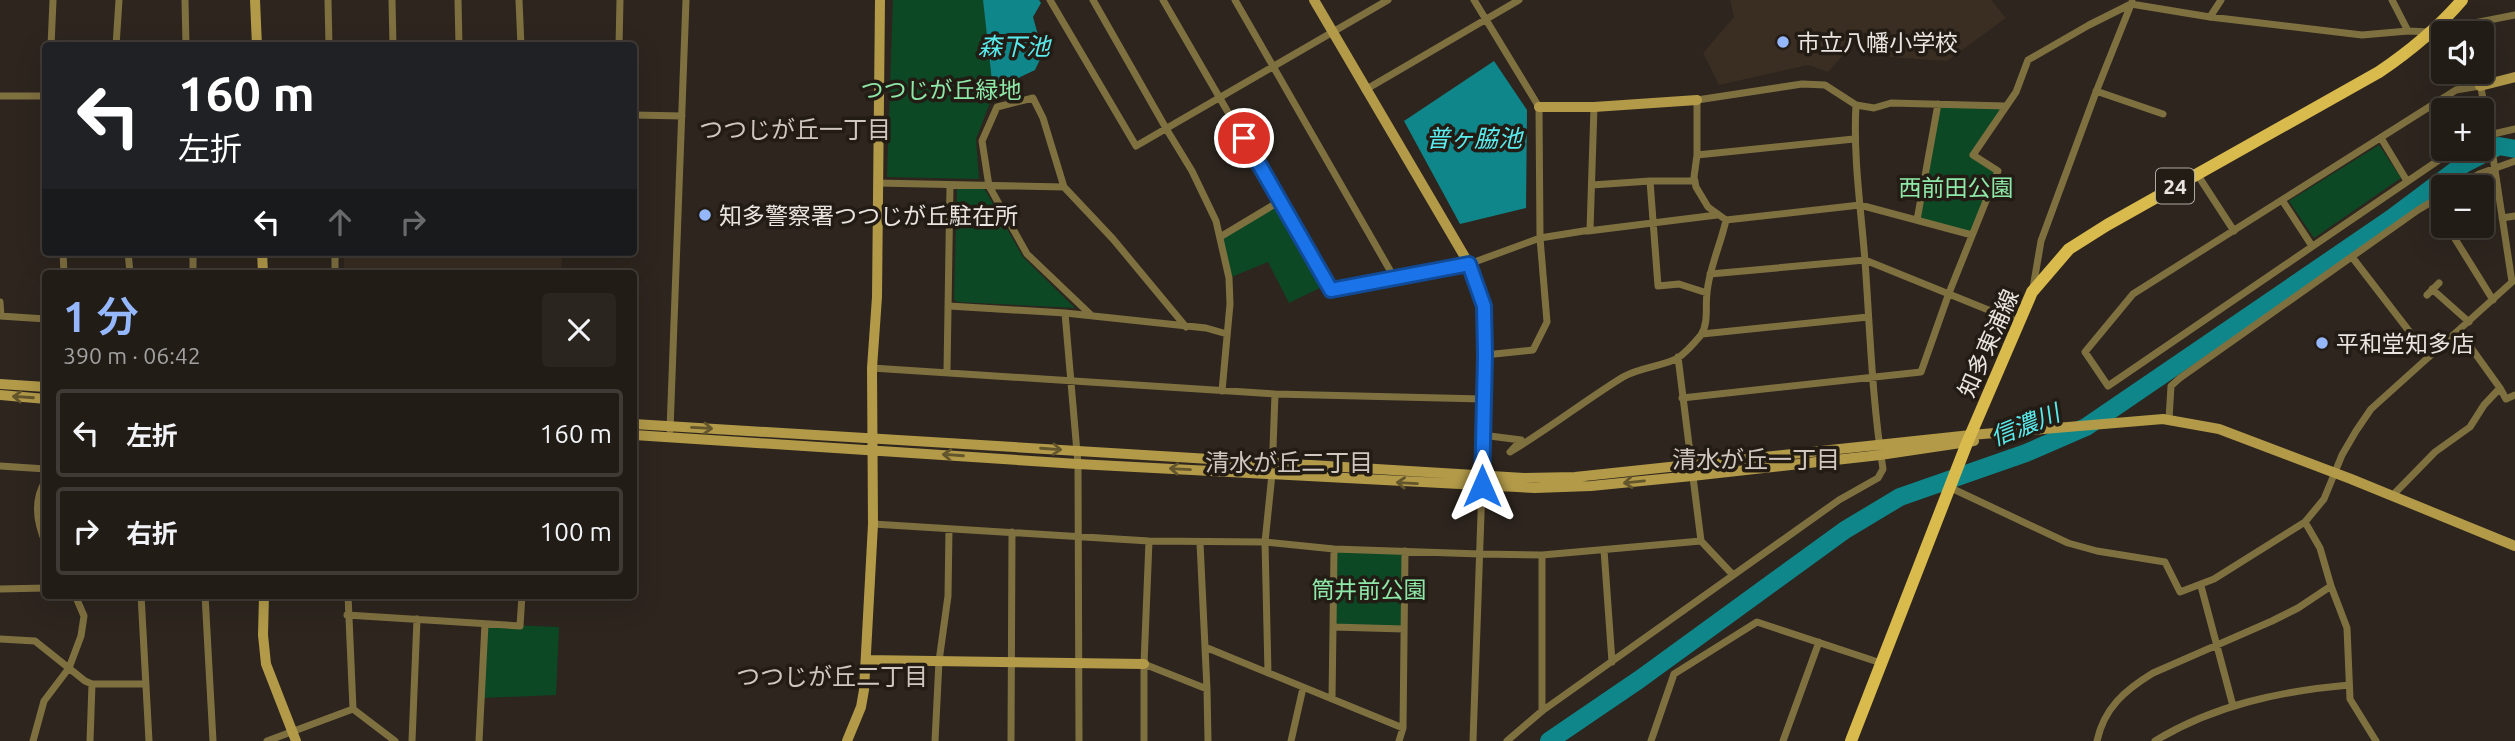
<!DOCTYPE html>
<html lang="ja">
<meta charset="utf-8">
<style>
:root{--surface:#221c16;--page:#2a251f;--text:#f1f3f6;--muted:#a2a1a1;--line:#3f3a35;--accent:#94b7fd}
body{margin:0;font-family:Ubuntu,"Noto Sans JP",sans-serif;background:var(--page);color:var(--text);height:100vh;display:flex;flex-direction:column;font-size:26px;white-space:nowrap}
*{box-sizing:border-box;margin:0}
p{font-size:23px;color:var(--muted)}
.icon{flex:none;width:38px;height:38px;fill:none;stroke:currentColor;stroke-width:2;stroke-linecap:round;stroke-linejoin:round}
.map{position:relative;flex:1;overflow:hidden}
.side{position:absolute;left:42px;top:270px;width:595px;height:329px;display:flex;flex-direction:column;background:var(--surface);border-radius:7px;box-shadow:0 7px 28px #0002,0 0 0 2px var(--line)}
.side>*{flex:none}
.top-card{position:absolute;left:42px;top:42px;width:595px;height:214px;border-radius:7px;box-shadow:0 7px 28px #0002,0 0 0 2px var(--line);background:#202124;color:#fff;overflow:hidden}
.controls{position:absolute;left:2431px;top:21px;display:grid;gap:14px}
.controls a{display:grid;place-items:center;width:63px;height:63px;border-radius:7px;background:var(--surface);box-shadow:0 7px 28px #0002,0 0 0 2px var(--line);font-size:35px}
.pin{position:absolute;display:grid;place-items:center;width:60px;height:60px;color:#fff;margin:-30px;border:4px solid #fff;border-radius:50%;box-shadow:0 2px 7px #0007}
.me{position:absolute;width:77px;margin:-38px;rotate:0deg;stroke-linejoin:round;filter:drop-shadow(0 0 5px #0008)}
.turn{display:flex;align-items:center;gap:24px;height:147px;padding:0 21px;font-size:32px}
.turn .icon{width:91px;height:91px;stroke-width:2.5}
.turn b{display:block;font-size:49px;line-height:60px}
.lanes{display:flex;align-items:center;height:66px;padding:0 21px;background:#0003;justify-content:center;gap:35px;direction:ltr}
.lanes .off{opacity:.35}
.round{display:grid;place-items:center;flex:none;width:74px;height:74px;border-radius:7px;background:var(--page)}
.headline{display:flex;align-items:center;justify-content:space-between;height:119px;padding:0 21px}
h1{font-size:42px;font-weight:600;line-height:52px;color:var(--accent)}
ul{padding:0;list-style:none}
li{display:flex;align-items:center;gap:21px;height:88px;margin:0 14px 10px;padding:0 7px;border:4px solid var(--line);border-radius:7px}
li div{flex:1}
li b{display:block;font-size:26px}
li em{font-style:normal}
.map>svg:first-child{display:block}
.built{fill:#3a2e22}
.green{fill:#0d4825}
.water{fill:#0f878a}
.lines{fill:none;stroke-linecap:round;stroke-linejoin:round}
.river{stroke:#0f878a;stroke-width:18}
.street{stroke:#7f7040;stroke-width:7}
.secondary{stroke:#b29a49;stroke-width:10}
.primary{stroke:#d9ba4d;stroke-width:12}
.oneway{stroke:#63552c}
.route-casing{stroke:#114b97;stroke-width:18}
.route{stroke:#1a73e8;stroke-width:12}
.poi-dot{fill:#94b7fd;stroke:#231c15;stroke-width:2.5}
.labels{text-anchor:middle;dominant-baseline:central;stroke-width:7;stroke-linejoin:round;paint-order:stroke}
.shield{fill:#231c15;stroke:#aea8a3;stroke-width:2}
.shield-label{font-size:21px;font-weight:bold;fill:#e9e4e0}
.poi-label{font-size:23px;fill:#e9e4e0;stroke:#231c15;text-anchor:start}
.park-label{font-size:23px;fill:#8ee8a8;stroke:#231c15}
.street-label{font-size:23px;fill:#e9e4e0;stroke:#231c15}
.water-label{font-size:24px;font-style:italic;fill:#58ecef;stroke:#231c15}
.neighbourhood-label{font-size:24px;fill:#d0c7be;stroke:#231c15}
</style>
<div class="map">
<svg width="2515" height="741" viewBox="0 0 2515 741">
<rect width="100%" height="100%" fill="#2d251e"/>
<path class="built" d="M1730,0H1991L2006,18L1947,61L1890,57L1864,32L1828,72L1808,65L1719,85L1703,53L1734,17Z
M344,252H562L561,273H344Z"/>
<path class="green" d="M893,0H983L993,90L991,100L976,139L979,179L887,177Z
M1938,104L2005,106L1974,154L1998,171L1972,235L1917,220Z
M2379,145L2401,178L2314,238L2289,201Z
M984,188L1023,257L1075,308L957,302L954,299L957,189Z
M1280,201L1328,284L1289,303L1268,262L1229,278L1220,237Z
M1334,549L1405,551L1404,629L1333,627Z
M485,624L559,627L556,695L481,698Z"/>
<path class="water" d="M983,0H1039L1041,3L1033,17L1043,53L1035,70L993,90Z
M1494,61L1527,110L1526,208L1460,224L1404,121Z"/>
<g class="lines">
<path class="river" d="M1549,741L1640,679L1845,530L1900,497L2026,453L2086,427L2392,218L2464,164L2499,146L2515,149"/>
<path class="street" d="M185,0L186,46
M328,0L329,46
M392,0L393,46
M458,0L459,46
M519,0L521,46
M1050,0L1136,146L1388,0
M1093,0L1167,130L1192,171L1216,221L1229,278L1230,304L1222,391
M1163,0L1331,290L1469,264L1540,238L1590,230L1594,107
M1235,0L1395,279
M1474,0L1539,107L1540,238L1547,322L1533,350L1485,355
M2392,0L2408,31
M2210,17L2221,0
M51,46L53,0
M116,46L119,0
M619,46L620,0
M2478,72L2488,126L2482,131
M1365,90L1519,0
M2096,91L2163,114
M0,96H46
M634,115L682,116
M2489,135L2515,129
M2381,138L2407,181
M2455,149L2108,386L2085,352L2133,294L2456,90L2480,86
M1697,155L1854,139
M2197,174L2234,231
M1695,181H1650L1658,286L1679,284L1707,293
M877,183L1064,187
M1592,185L1650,181
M2457,187L2479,174L2515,161
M2282,200L2312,246
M2433,202L2443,218
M2502,218L2515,216
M1917,220L1938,104
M2447,226L2493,300
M1588,231L1717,215
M1972,235L1860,205L1726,220L1708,207L1696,187L1694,177L1697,155V100L1802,84L1825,85L1856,105L1874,108L1891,103L2005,106
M1220,237L1280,201
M63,252L64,273
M128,252L130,273
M193,252V273
M335,252V273
M2352,257L2429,357
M1710,274L1865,260L2018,322
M2033,288L2041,241L2096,92L2132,2
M2432,289L2469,322
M2427,295L2439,283
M0,302L1,316
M949,306L1065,313L1206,328L1227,334
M1065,313L1078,464L1079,741
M1091,315L1027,254L989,186L982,141L997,107L1033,98L1043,118L1064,187L1113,239L1186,327
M0,316L46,319
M2459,331L2500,388
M1702,334L1868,317
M1678,357L1701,541L1733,575
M872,368L1275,394L1483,399
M947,371L950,185
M1682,398L1921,372L1949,293L1998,171L1973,155L2016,92L2028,60L2089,25L2131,4L2210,17L2362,35L2408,31L2429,32L2515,15
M2169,419L2171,386L2180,378L2418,210L2443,195
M670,430L686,0
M1482,435L1521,440L1510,452C1549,429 1584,401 1623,377C1640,367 1664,366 1678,358C1685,353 1696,341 1701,335C1709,322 1705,307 1707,293C1709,268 1721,244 1726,220
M0,466L46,469
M46,480C33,500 37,524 46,544
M1951,488L2068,543L2097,551L2165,562L2180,592L2214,579L2305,522L2324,499L2342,455L2356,431L2371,409L2512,282L2490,137
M2392,496L2435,452L2470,427L2484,405L2500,388L2506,399L2515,395
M2305,522L2320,548L2331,586L2347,628L2350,699L2376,741
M873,524L1149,541L1265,542L1334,549L1480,554L1542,555L1701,541
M1200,543L1207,689L1208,741
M1334,549L1333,627L1404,629
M1604,550L1612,662
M1542,555V711
M2201,586L2233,706
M0,589L46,588
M141,595L149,741
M205,595L213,741
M348,595L353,709L395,741
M347,615L520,626L522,595
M0,639L35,641L85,681L92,684H146
M1205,647L1403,728
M1144,664L1207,689
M1268,673L1265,542L1272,474L1275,394
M1332,699L1333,627
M33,741L44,701L69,668L81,636L84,616L75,595
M90,741L92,684
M267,741L353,709
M412,741L417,619
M479,741L485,624
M935,741L939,661L948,596L949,529
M1011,741L1012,532
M1144,741V664L1149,541
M1291,741L1303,688
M1399,741L1403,728L1405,551
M1473,741L1482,486
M1507,741L1542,711L1839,500L1878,478L1883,469C1872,400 1870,330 1865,261C1861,209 1853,157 1856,105
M1651,741L1674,674L1757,622L1881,663
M1783,741L1819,642
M2097,741C2104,708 2125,690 2153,673L2272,621L2298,608L2331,586
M2155,741C2214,705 2281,691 2349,685"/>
<path class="secondary" d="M255,0L257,46
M1314,0L1469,264L1484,306L1485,355L1482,481
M2480,86L2515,77
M1539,107H1594L1697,100
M2488,126L2490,137
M262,252L263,273
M0,384L46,387
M0,395L46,399
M634,424L1524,478L1575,477L1971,435L2163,419L2219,429L2351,479L2515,546
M634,435L1078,464L1535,488L1591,486L1692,476L1880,455L1974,441
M264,595L263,635L266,664L296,741
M866,660L1144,664
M847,741L861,707L864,690L873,524L872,368L877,297L880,0"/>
<path class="primary" d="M1851,741L1967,443L2032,292L2069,249L2107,225L2379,72C2410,51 2438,28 2462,0"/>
</g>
<defs><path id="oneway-shaft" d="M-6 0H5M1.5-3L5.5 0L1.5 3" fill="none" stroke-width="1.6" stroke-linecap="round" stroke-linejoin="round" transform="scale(1.75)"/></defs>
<g class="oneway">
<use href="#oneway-shaft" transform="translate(23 397) rotate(-176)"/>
<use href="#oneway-shaft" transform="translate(702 428) rotate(3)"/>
<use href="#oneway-shaft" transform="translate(1051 449) rotate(4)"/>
<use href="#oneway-shaft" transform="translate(953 455) rotate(-176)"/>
<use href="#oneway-shaft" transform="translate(1180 469) rotate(-177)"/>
<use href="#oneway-shaft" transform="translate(1634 482) rotate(174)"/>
<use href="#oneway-shaft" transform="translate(1407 483) rotate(-177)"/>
</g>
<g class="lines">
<defs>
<path id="route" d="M1244,138L1331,290L1469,264L1484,306L1485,355L1482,486"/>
</defs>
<use href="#route" class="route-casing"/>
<use href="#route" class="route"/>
</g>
<g class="poi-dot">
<circle cx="1783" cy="42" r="7"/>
<circle cx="705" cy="215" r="7"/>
<circle cx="2322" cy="343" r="7"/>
</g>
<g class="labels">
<rect class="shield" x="2156" y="168.5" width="38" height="35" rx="5"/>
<g class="shield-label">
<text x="2175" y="186">24</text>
</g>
<g class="poi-label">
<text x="1797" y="42">市立八幡小学校</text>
<text x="719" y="215">知多警察署つつじが丘駐在所</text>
<text x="2336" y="343">平和堂知多店</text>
</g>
<g class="park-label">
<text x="941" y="89">つつじが丘緑地</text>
<text x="1956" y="187">西前田公園</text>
<text x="1369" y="589">筒井前公園</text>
</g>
<g class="street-label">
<text transform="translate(1988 343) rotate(-66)">知多東浦線</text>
</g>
<g class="water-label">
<text x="1014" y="46">森下池</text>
<text x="1474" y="138">普ヶ脇池</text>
<text transform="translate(2025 425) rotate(-22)">信濃川</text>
</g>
<g class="neighbourhood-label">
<text x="795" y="129">つつじが丘一丁目</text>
<text x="1756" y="459">清水が丘一丁目</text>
<text x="1289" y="462">清水が丘二丁目</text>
<text x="832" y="676">つつじが丘二丁目</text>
</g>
</g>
</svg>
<div class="controls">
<a><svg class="icon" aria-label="sound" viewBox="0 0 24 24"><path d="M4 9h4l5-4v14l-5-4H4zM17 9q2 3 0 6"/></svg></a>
<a>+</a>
<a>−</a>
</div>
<div class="pin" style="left:1244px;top:138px;background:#d93025"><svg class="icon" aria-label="arrive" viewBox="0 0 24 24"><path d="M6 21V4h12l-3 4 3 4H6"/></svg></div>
<svg class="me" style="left:1482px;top:486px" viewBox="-20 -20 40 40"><path d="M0-17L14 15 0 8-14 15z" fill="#1a73e8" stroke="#fff" stroke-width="4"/></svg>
<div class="top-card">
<div class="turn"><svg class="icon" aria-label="left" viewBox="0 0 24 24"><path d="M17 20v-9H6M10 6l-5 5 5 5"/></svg><div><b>160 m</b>左折</div></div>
<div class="lanes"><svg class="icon" aria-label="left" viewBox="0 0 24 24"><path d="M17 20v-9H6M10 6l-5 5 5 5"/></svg><svg class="icon off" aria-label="ahead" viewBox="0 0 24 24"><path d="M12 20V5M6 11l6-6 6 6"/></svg><svg class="icon off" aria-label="right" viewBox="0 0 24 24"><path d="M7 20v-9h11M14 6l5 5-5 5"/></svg></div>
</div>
<section class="side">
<div class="headline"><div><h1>1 分</h1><p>390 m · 06:42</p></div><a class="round"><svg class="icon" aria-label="close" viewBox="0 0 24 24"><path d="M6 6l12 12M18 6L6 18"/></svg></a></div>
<ul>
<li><svg class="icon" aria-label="left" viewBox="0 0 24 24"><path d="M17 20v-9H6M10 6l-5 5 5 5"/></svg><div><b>左折</b></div><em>160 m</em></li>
<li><svg class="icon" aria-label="right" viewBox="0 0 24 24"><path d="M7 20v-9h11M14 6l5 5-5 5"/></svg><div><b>右折</b></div><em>100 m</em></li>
</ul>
</section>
</div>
